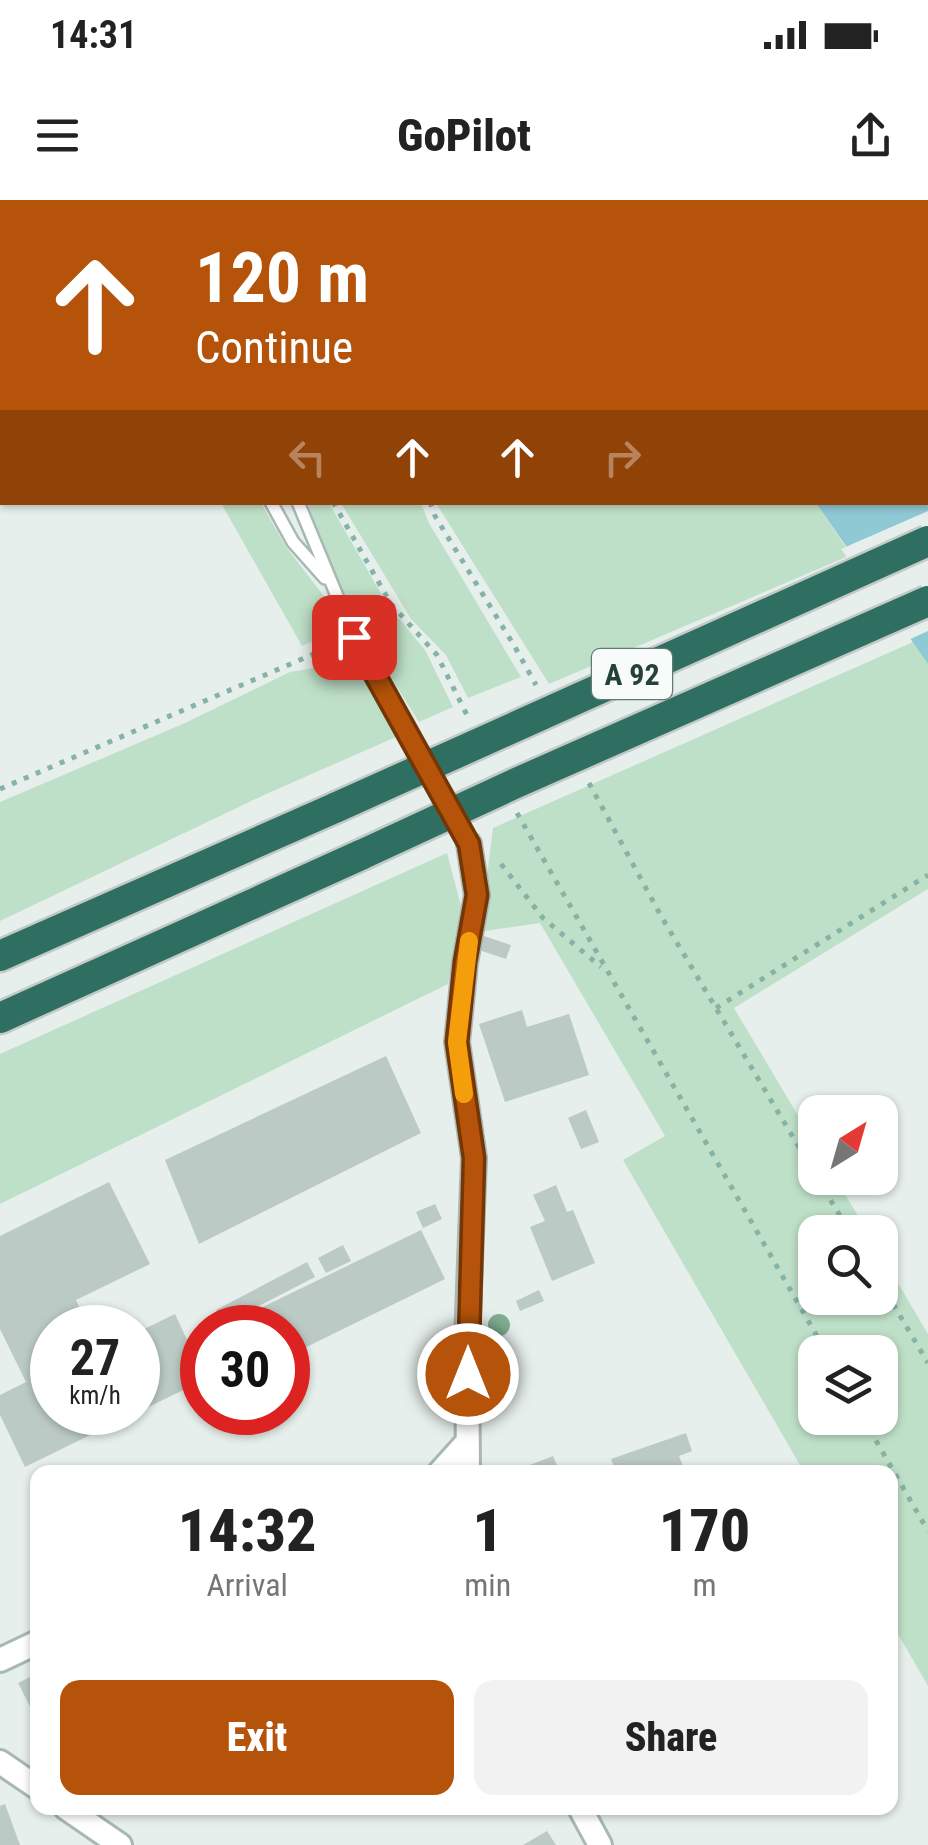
<!DOCTYPE html>
<style>
:root{--surface:#fff;--page:#f2f2f2;--text:#222;--muted:#767676;--accent:#b45309}
body{margin:0;font-family:"Roboto Condensed",sans-serif;background:var(--page);color:var(--text);height:100vh;display:flex;flex-direction:column;font-size:38px;white-space:nowrap}
*{box-sizing:border-box;margin:0}
p{font-size:32px;color:var(--muted)}
.icon{flex:none;width:55px;height:55px;fill:none;stroke:currentColor;stroke-width:2;stroke-linecap:round;stroke-linejoin:round}
.map{position:relative;flex:1;overflow:hidden}
.details{position:absolute;left:30px;top:1265px;width:868px;height:350px;display:flex;flex-direction:column;background:var(--surface);border-radius:20px;box-shadow:0 2px 8px #0004}
.details>*{flex:none}
.banner{position:absolute;left:0px;top:0px;width:930px;height:305px;box-shadow:0 2px 8px #0004;background:#b45309;color:#fff;overflow:hidden}
.needle{width:65px;rotate:37deg}
.buttons{position:absolute;left:798px;top:895px;display:grid;gap:20px}
.buttons a{display:grid;place-items:center;width:100px;height:100px;border-radius:20px;background:var(--surface);box-shadow:0 2px 8px #0004;font-size:50px}
.speed{position:absolute;left:30px;top:1105px;display:flex;gap:20px;font-size:50px;font-weight:700;text-align:center}
.speed>*{display:grid;place-content:center;width:130px;height:130px;border-radius:50%;background:var(--surface);box-shadow:0 2px 8px #0004;line-height:1}
.speed small{font-size:25px;font-weight:400}
.speed .limit{border:15px solid #d22;background:#fff;color:#111}
.pin{position:absolute;display:grid;place-items:center;width:85px;height:85px;color:#fff;margin:-42px;border-radius:20px;box-shadow:0 5px 15px #0006}
.me{position:absolute;width:110px;margin:-55px;rotate:0deg;stroke-linejoin:round;filter:drop-shadow(0 0 8px #0008)}
.turn{display:flex;align-items:center;gap:35px;height:210px;padding:0 30px;font-size:45px}
.turn .icon{width:130px;height:130px;stroke-width:2.5}
.turn b{display:block;font-size:70px;line-height:85px}
.lanes{display:flex;align-items:center;height:95px;padding:0 30px;background:#0003;justify-content:center;gap:50px;direction:ltr}
.lanes .off{opacity:.35}
.eta{display:flex;justify-content:space-evenly;align-items:center;height:170px;text-align:center}
.eta b{font-size:60px;font-weight:800;line-height:70px}
.cta{display:flex;gap:20px;margin-top:auto;padding:20px 30px}
.cta a{flex:1;height:115px;border-radius:20px;background:var(--accent);color:#fff;font-size:40px;font-weight:800;line-height:115px;text-align:center}
.cta a+a{background:var(--page);color:var(--text)}
.status{display:flex;justify-content:space-between;align-items:center;height:70px;padding:0 50px;background:var(--surface);direction:ltr}
.status svg{height:28px;fill:currentColor}
header{display:flex;justify-content:space-between;align-items:center;height:130px;padding:0 30px;background:var(--surface);font-size:45px;font-weight:800}
.map>svg:first-child{display:block}
.green{fill:#bfe0c8;fill-rule:evenodd}
.water{fill:#8ec9d4}
.pier{fill:#e6efeb}
.building{fill:#bbcac4}
.lines{fill:none;stroke-linecap:round;stroke-linejoin:round}
.service-casing{stroke:#a8b8b2;stroke-width:16}
.minor-casing{stroke:#a8b8b2;stroke-width:28}
.motorway-casing{stroke:#c2cac8;stroke-width:35}
.path{stroke:#86b3a5;stroke-width:5;stroke-dasharray:5 8;stroke-linecap:butt}
.service{stroke:#fff;stroke-width:11}
.minor{stroke:#fff;stroke-width:22}
.motorway{stroke:#2f6f62;stroke-width:30}
.motorway-bridge-casing{stroke:#c2cac8;stroke-width:35;stroke-linecap:butt}
.motorway-bridge{stroke:#2f6f62;stroke-width:30}
.tree{fill:#80af93}
.route-casing{stroke:#753606;stroke-width:25}
.route{stroke:#b45309;stroke-width:18}
.slow{stroke:#f59e0b;stroke-width:18}
.labels{text-anchor:middle;dominant-baseline:central;stroke-width:9;stroke-linejoin:round;paint-order:stroke}
.shield{fill:#f7fbf9;stroke:#637a73;stroke-width:2.5}
.shield-label{font-size:30px;font-weight:bold;fill:#24423a}
</style>
<div class="status"><b>14:31</b><svg viewBox="0 0 49 12"><path d="M0 12V9h3v3zM5 12V6h3v6zM10 12V3h3v9zM15 12V0h3v12zM26 1h20v11H26zM47 4h2v5h-2z"/></svg></div>
<header><svg class="icon" aria-label="menu" viewBox="0 0 24 24"><path d="M4 6h16M4 12h16M4 18h16"/></svg>GoPilot<svg class="icon" aria-label="share" viewBox="0 0 24 24"><path d="M12 15V3M7 8l5-5 5 5M5 13v7h14v-7"/></svg></header>
<div class="map">
<svg width="928" height="1645" viewBox="0 0 928 1645">
<rect width="100%" height="100%" fill="#e6efeb"/>
<path class="green" d="M221,303H261L286,347L330,404L324,436L302,446Z
M308,303H329L387,404L425,450L453,507L419,522C374,451 333,384 308,303Z
M341,303H421L429,323L521,477L468,498L446,455L411,419Z
M436,303H816L851,355L549,484Z
M913,442L928,464V689L734,808L815,944V978H835L868,1032H815V1098H880V1053L928,1134V1486L890,1420V1272H804L623,960L665,936L540,723L485,731L481,725L493,628ZM815,1152H880V1218H815Z
M337,464L362,477L396,537L264,595L0,721V602L185,523L290,472Z
M447,653L461,706L448,784L0,1004V854Z"/>
<path class="water" d="M605,0H928V464L816,303L928,302V2H607Z"/>
<path class="pier" d="M928,311V431L906,441L841,349Z"/>
<path class="building" d="M484,736L511,745L506,759L479,750Z
M522,810L527,827L569,814L589,875L505,902L479,824Z
M386,856L421,933L199,1044L165,960Z
M586,910L599,942L581,949L568,918Z
M109,982L150,1064L76,1100L89,1128H52V1212H137L25,1267L0,1215V1195L26,1182L0,1129V1036Z
M556,985L567,1012L573,1010L595,1063L552,1081L530,1027L545,1021L533,995Z
M435,1004L442,1019L423,1028L416,1012Z
M421,1030L445,1079L288,1156V1128H240L236,1120Z
M343,1045L351,1061L326,1073L318,1058Z
M307,1062L315,1077L224,1124L216,1110Z
M539,1090L544,1101L520,1111L516,1101Z
M175,1114L202,1172V1181L138,1212V1132Z
M686,1233L692,1251L679,1256L683,1266L663,1272H616L611,1259Z
M553,1256L560,1272H512Z
M38,1473V1522L18,1483Z
M5,1604L20,1645H0V1606Z
M547,1631L556,1645H523Z"/>
<g class="lines">
<defs>
<path id="service" d="M100,0L101,2
M218,0L219,2
M271,302L293,342L325,378
M298,302L354,437L469,644"/>
<path id="minor" d="M440,1272L467,1242
M468,1272L467,1140L474,958L457,842L465,763L477,695L469,644
M0,1460L38,1442
M0,1562L38,1588
M66,1608L120,1645
M580,1608L600,1645"/>
<path id="motorway" d="M0,756L337,607
M0,818L363,654"/>
</defs>
<use href="#service" class="service-casing"/>
<use href="#minor" class="minor-casing"/>
<use href="#motorway" class="motorway-casing"/>
<path class="path" d="M165,0L166,2
M328,0L330,2
M333,302L391,404L437,455L469,519
M430,302L435,316L515,447L536,485
M589,583L661,716L815,974
M0,589L337,444
M517,613L826,1152
M501,664L543,718L601,767
M716,808L928,675
M817,978L850,1032
M880,1082L928,1163
M863,1218L928,1331"/>
<use href="#service" class="service"/>
<use href="#minor" class="minor"/>
<use href="#motorway" class="motorway"/>
<defs>
<path id="motorway-bridge" d="M337,607L928,341
M363,654L514,584L928,401"/>
</defs>
<use href="#motorway-bridge" class="motorway-bridge-casing"/>
<use href="#motorway-bridge" class="motorway-bridge"/>
</g>
<circle class="tree" cx="499" cy="1125" r="11"/>
<g class="lines">
<defs>
<path id="route" d="M354,437L469,644L477,695L465,762L457,842L474,958L468,1174"/>
</defs>
<use href="#route" class="route-casing"/>
<use href="#route" class="route"/>
<path class="slow" d="M464,894L457,842L469,741"/>
</g>
<g class="labels">
<rect class="shield" x="592" y="449" width="80" height="50" rx="8"/>
<g class="shield-label">
<text x="632" y="474">A 92</text>
</g>
</g>
</svg>
<div class="buttons">
<a><svg class="needle" viewBox="-14 -14 28 28"><path d="M0-13l5 13h-10z" fill="#e53935"/><path d="M0 13l5-13h-10z" fill="#767676"/></svg></a>
<a><svg class="icon" aria-label="search" viewBox="0 0 24 24"><circle cx="10" cy="10" r="6"/><path d="M15 15l6 6"/></svg></a>
<a><svg class="icon" aria-label="layers" viewBox="0 0 24 24"><path d="M12 4l9 5-9 5-9-5zM3 14l9 5 9-5"/></svg></a>
</div>
<div class="speed"><div>27<small>km/h</small></div><div class="limit">30</div></div>
<div class="pin" style="left:354px;top:437px;background:#d93025"><svg class="icon" aria-label="arrive" viewBox="0 0 24 24"><path d="M6 21V4h12l-3 4 3 4H6"/></svg></div>
<svg class="me" style="left:468px;top:1174px" viewBox="-20 -20 40 40"><circle r="17" fill="#b45309" stroke="#fff" stroke-width="3"/><path d="M0-11L8 9 0 5-8 9z" fill="#fff"/></svg>
<div class="banner">
<div class="turn"><svg class="icon" aria-label="ahead" viewBox="0 0 24 24"><path d="M12 20V5M6 11l6-6 6 6"/></svg><div><b>120 m</b>Continue</div></div>
<div class="lanes"><svg class="icon off" aria-label="left" viewBox="0 0 24 24"><path d="M17 20v-9H6M10 6l-5 5 5 5"/></svg><svg class="icon" aria-label="ahead" viewBox="0 0 24 24"><path d="M12 20V5M6 11l6-6 6 6"/></svg><svg class="icon" aria-label="ahead" viewBox="0 0 24 24"><path d="M12 20V5M6 11l6-6 6 6"/></svg><svg class="icon off" aria-label="right" viewBox="0 0 24 24"><path d="M7 20v-9h11M14 6l5 5-5 5"/></svg></div>
</div>
<section class="details">
<div class="eta">
<div><b>14:32</b><p>Arrival</p></div>
<div><b>1</b><p>min</p></div>
<div><b>170</b><p>m</p></div>
</div>
<div class="cta"><a>Exit</a><a>Share</a></div>
</section>
</div>
